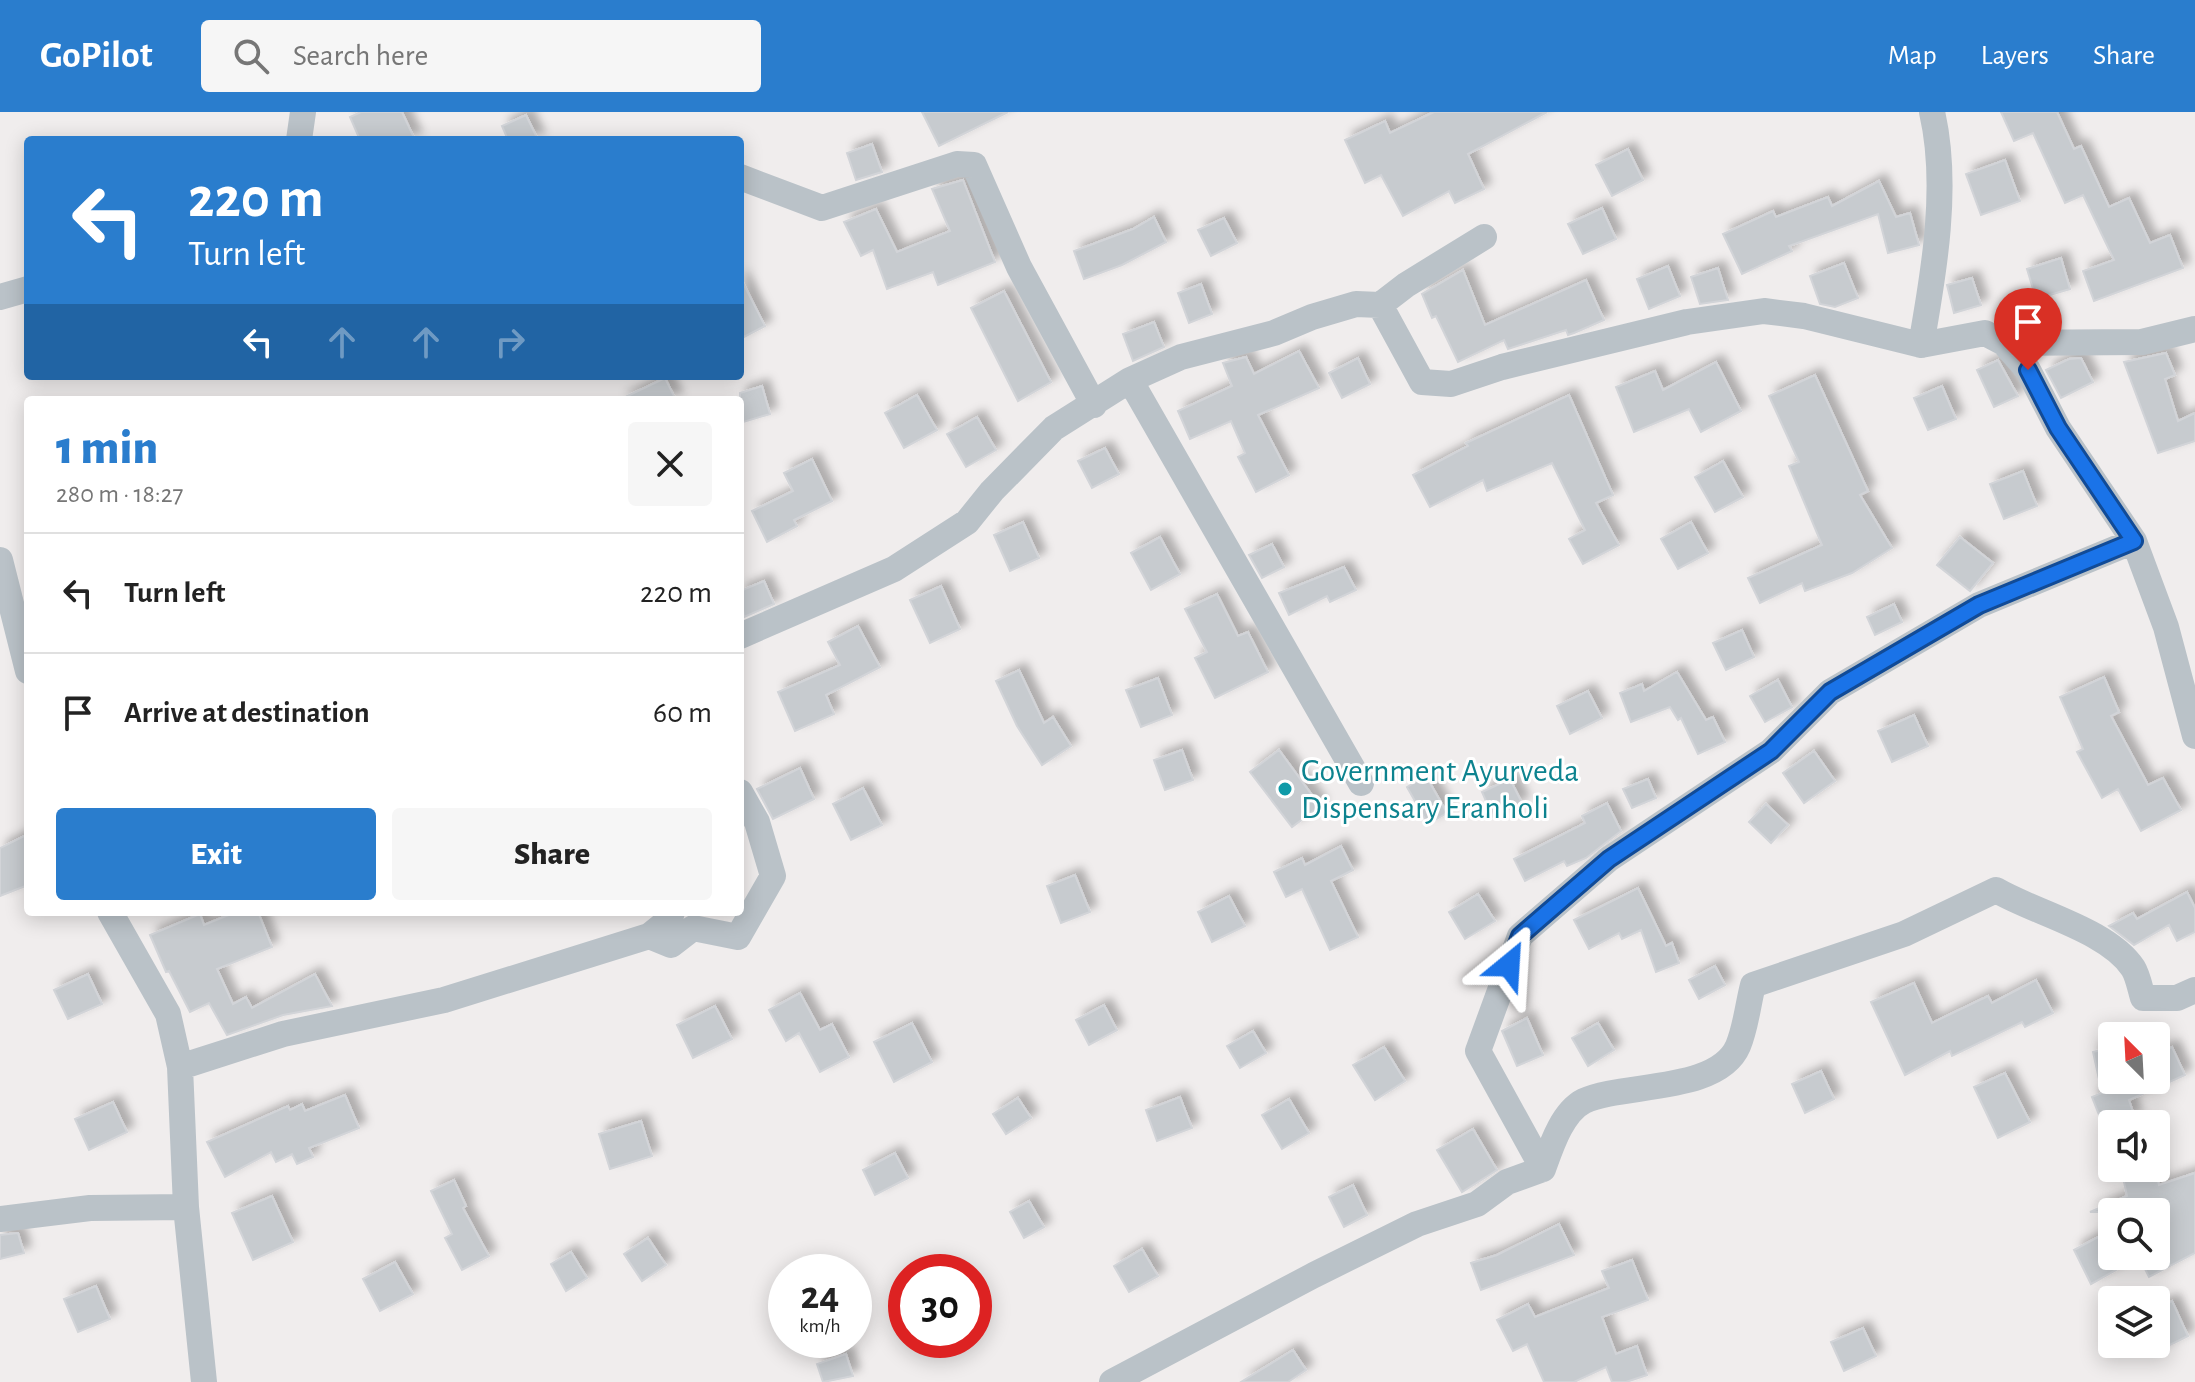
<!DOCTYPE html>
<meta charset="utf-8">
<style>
:root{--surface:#fff;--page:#f6f6f6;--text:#222;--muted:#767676;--line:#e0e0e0;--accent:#2a7dcd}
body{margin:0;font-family:"Alegreya Sans",sans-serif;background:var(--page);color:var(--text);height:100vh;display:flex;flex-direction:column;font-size:30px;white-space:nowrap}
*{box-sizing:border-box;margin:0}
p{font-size:26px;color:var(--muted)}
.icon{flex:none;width:44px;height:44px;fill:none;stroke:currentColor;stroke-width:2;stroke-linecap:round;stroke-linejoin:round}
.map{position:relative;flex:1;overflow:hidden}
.panel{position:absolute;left:24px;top:284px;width:720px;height:520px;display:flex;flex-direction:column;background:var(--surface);border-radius:8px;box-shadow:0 4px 20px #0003}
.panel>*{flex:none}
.top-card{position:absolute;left:24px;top:24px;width:720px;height:244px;border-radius:8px;box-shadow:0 4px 20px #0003;background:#2a7dcd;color:#fff;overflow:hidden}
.needle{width:52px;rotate:336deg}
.controls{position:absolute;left:2098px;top:910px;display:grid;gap:16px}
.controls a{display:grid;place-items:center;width:72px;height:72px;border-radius:8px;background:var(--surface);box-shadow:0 4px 20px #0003;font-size:40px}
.speed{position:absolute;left:768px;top:1142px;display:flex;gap:16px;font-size:40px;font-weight:700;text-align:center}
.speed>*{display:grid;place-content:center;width:104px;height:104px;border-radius:50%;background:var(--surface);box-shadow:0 4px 20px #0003;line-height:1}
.speed small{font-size:20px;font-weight:400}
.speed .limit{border:12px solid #d22;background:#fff;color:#111}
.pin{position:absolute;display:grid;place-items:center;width:68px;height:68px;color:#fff;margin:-82px -34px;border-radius:50% 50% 50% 0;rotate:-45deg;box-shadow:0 0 8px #0007}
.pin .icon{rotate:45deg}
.me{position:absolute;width:88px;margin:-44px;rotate:27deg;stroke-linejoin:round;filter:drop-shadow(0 0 6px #0008)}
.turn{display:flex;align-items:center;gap:28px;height:168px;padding:0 32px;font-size:36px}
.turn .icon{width:104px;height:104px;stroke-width:2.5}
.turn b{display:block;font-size:56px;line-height:68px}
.lanes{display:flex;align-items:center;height:76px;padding:0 32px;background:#0003;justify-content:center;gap:40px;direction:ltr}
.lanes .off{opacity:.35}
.round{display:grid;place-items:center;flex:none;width:84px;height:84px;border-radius:8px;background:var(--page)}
.head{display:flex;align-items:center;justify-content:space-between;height:136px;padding:0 32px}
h1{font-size:48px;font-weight:800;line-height:60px;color:var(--accent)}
.cta{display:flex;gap:16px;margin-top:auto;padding:16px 32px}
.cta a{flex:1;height:92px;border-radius:8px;background:var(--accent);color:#fff;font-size:32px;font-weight:800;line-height:92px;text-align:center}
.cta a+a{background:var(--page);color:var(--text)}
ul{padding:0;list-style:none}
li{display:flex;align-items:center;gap:24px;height:120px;padding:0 32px;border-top:2px solid var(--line)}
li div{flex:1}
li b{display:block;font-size:30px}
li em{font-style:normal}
header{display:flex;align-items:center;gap:48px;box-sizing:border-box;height:112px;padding:0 40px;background:var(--accent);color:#fff}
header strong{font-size:38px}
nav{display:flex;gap:44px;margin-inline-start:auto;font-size:28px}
.search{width:560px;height:72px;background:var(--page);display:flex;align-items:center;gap:20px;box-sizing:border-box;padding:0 28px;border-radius:8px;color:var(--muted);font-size:30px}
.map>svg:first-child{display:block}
.building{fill:#c7cbcf;stroke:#d2d4d8;stroke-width:2;filter:url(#shadow)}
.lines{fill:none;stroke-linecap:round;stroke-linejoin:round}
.minor{stroke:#bac2c8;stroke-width:26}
.route-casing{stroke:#114b97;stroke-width:20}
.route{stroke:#1a73e8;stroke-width:14}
.culture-dot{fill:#0f9aa8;stroke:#fff;stroke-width:3}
.labels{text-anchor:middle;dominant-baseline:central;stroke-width:6;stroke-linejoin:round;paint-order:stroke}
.culture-label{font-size:32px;fill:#0d838f;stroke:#fff;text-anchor:start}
</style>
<header>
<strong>GoPilot</strong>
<div class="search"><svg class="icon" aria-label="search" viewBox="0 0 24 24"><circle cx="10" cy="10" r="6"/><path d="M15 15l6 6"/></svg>Search here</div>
<nav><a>Map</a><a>Layers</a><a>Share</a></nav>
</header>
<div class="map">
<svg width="2195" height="1270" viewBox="0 0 2195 1270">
<defs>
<filter id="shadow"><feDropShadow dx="7" dy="-7" stdDeviation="4" flood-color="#0004"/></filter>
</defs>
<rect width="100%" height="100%" fill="#f0eded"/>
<path class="building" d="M361,0H402L415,28H360L350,5Z
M922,0H1008L939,34Z
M1434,0H1547L1468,42L1484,77L1455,91L1449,79L1403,104L1381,63L1365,71L1345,28L1385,9L1390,21Z
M2001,0H2057L2074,37L2081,34L2109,95L2129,86L2150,131L2170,123L2183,156L2094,189L2083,159L2114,148L2083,83L2065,91L2033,21L2014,29Z
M526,3L538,28H508L502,14Z
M872,32L882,60L856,68L847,41Z
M1628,37L1643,68L1612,84L1596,53Z
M2005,48L2020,89L1981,103L1966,62Z
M963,68L995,150L938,173L933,160L887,177L873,138L861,144L844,110L876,97L897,140L950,119L932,77Z
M1879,69L1896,105L1910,101L1919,133L1888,141L1878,102L1789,134L1792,139L1742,162L1723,122L1773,99L1776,105L1828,85L1832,94Z
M1602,96L1616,127L1583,142L1568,112Z
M1154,105L1166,130L1122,153L1084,167L1074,139L1133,117Z
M1224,106L1237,131L1211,144L1198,118Z
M2061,146L2070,177L2036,187L2027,157Z
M1844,151L1858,186L1835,195L1820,192L1810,164Z
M1668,154L1680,184L1649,197L1637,167Z
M1718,156L1728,188L1700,192L1691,165Z
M1463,158L1485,213L1586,168L1604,208L1574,221L1568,223L1566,218L1508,237L1504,228L1458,250L1436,204L1432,206L1422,182Z
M740,165L765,214L740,227Z
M1972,166L1981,193L1954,201L1947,173Z
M1201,172L1212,202L1189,211L1178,181Z
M1004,179L1051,270L1018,289L971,196Z
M1154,210L1164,235L1133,249L1123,222Z
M1299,239L1319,276L1258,303L1289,363L1256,380L1238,345L1245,341L1231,309L1190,327L1178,299L1232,274L1223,251L1246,245L1254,262Z
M2166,241L2175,263L2165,267L2178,309L2195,301V329L2158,341L2124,250Z
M1358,246L1370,272L1342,286L1329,261Z
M2081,246L2093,270L2061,286L2046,258L2069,247Z
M1998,248L2018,284L1994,295L1977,258Z
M1716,250L1741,299L1701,320L1689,297L1634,320L1616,275L1655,259L1663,278Z
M1815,263L1868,379L1860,383L1892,436L1852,461L1805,479L1802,471L1760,491L1748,466L1822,433L1789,354L1799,350L1769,284Z
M665,266L676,288H619Z
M762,274L770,302L740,311V281Z
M1942,274L1956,307L1928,318L1914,286Z
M917,283L937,318L904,336L885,301Z
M1569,283L1613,383L1596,391L1619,433L1583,452L1569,427L1585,418L1552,351L1487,379L1483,368L1430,395L1413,363L1468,334L1466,331Z
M977,305L996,338L966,355L947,322Z
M1105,336L1119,362L1092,376L1078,349Z
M812,347L832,389L794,408L797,414L767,430L752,399L793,379L784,361Z
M1723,349L1743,385L1715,400L1695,365Z
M2023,359L2037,394L2004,407L1990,372Z
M1023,410L1039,446L1010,459L994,423Z
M1691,410L1708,441L1678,457L1661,427Z
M1160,425L1180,462L1151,478L1131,441Z
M1960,425L1993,451L1970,479L1937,453Z
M1272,432L1284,455L1262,466L1249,443Z
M1344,455L1356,478L1330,490L1327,484L1289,503L1279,481Z
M764,469L774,492L744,505L740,479Z
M941,474L960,517L930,531L910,488Z
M1217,482L1238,524L1248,520L1268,560L1215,586L1195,546L1207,540L1185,497Z
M1894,492L1902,510L1875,523L1867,505Z
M858,514L880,555L826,583L834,602L795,619L778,580L840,553L828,530Z
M1742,518L1754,545L1726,558L1713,531Z
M1019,558L1044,611L1053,605L1071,634L1042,653L1017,614L996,569Z
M1677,560L1706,608L1713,605L1725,630L1698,642L1681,606L1678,608L1670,595L1631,610L1620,581L1642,572L1644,579Z
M2104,565L2119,600L2111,604L2148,673L2163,666L2181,698L2141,719L2118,677L2102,686L2077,640L2083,637L2060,585Z
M1158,566L1172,603L1141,615L1126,578Z
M1778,568L1792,595L1765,610L1750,584Z
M1588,579L1602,606L1570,622L1557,594Z
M1914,603L1928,634L1892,650L1878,619Z
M1182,638L1193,668L1165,678L1154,648Z
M1279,638L1320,694L1292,715L1250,660Z
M1814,639L1835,669L1804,691L1783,661Z
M800,656L814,687L773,707L757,677Z
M1426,664L1447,701L1428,712L1407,675Z
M1510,667L1522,691L1493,705L1482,680Z
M1648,667L1656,686L1632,696L1623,677Z
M863,676L882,713L851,728L833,692Z
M1607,691L1621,719L1586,746L1567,754L1564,749L1525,769L1514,747L1585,711L1582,704Z
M1766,692L1788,713L1771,731L1749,710Z
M28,722V773L0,784V736Z
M1341,734L1353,758L1331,769L1358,825L1330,838L1302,777L1286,785L1274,760L1302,746L1305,753Z
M1075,763L1090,800L1061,811L1047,774Z
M1638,776L1666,834L1672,831L1679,851L1656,860L1641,818L1622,827L1619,821L1589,837L1574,808Z
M2187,780L2195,796V820L2177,829L2169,813L2134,833L2109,814L2133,801L2137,807Z
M1478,782L1495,809L1465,827L1449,800Z
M1229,784L1245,814L1212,830L1198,800Z
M236,800H258L272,835L217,857L233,892L246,885L252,896L315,862L332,894L283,903L227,923L209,891L190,900L169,859L166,860L150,823L200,802L204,813Z
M1715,854L1725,873L1699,887L1689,868Z
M88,862L102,892L68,907L54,878Z
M2036,868L2053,901L2025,915L2022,910L1952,944L1950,939L1905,963L1871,890L1914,871L1932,911L1988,884L1992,891Z
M800,881L820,918L832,912L849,945L820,960L799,921L786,929L769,898Z
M1104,893L1117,918L1089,933L1076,908Z
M715,894L732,927L693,946L677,913Z
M1527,906L1543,943L1517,954L1502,919Z
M912,911L932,950L894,970L874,930Z
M1598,911L1614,938L1588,954L1572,926Z
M1253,919L1266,941L1240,956L1227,934Z
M1384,935L1405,969L1375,988L1353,953Z
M2112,935V968H2156V942L2172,935L2185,963L2129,988L2135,1006L2112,1012L2105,1018L2092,985L2102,981L2093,940Z
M1821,959L1834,987L1805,1001L1792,972Z
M2005,961L2030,1010L1998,1026L1974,975Z
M345,983L359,1016L309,1036L313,1045L297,1052L292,1042L276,1050L271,1040L225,1065L207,1030L288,994L290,998L302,992L305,999Z
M1180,985L1192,1016L1157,1029L1146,998Z
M1018,986L1031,1006L1006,1022L993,1002Z
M1289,987L1309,1021L1282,1037L1262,1003Z
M113,990L127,1020L89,1038L75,1007Z
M641,1009L652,1044L610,1057L599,1022Z
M1473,1017L1497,1058L1462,1080L1437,1038Z
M895,1041L908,1066L875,1083L863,1058Z
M2121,1056H2155L2159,1073L2195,1061V1141L2149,1165L2139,1145L2091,1172L2074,1138L2098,1125L2108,1144H2156V1100H2090L2127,1084Z
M454,1068L466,1094L463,1096L489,1144L462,1158L445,1126L452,1122L431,1079Z
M1353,1073L1367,1103L1344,1115L1329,1085Z
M272,1084L293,1130L253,1148L232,1101Z
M1029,1089L1044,1115L1024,1126L1010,1100Z
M1559,1112L1574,1143L1481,1178L1471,1151L1497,1143Z
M18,1121L24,1141L0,1147V1123Z
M648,1126L666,1153L642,1169L624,1142Z
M1142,1137L1158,1164L1129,1180L1114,1154Z
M571,1140L587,1166L566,1179L551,1152Z
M1632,1148L1648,1188L1602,1205L1616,1242L1637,1234L1647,1263L1626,1270H1612L1606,1255L1574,1270H1544L1527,1232L1513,1239L1497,1208L1528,1192L1535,1205L1609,1176L1602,1159Z
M395,1150L413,1182L380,1199L363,1167Z
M96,1174L110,1207L78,1220L64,1187Z
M2172,1189L2188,1224L2156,1240V1197Z
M1863,1216L1876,1244L1844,1259L1831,1230Z
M1293,1238L1306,1258L1288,1270H1241Z
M846,1242L853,1264L823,1270L817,1252Z"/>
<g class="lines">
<path class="minor" d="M1932,0C1949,73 1934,160 1921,233L1985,221L2004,231L2028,258L2058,316L2134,429L2166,515L2195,624
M299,28L303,0
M740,65L822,96L957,52L974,53L1019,155L1094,293
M0,185L28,177
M1380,193L1406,173L1484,125
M2004,231L2142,230L2195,217
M1130,268L1361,671
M0,448L28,559
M740,524L894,457L967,410L992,379L1054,316L1130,268L1181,245L1274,221L1312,205L1356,192L1380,193L1422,270L1451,272L1502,255L1687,210L1764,199L1804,204L1921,233
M110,800L168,902L180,955L186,1095L204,1270
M649,824L671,833L693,816L738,825L773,764L757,710L740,680
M180,955L283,922L444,888L649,824L670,807L672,800
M1543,1057L1478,939L1520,824L1609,747L1771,639L1830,580L1979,493L2134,429
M0,1107L90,1096L186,1095
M1112,1270L1314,1163L1417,1112L1477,1092L1507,1070L1543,1057C1551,1035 1562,1000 1584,989C1622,971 1718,981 1738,934C1746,915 1748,892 1753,873L1904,822L1996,778C2035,801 2108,818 2133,856C2138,864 2140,876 2143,886H2177L2195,878"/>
</g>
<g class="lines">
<defs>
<path id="route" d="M1509,853L1520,824L1609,747L1771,639L1830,580L1979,493L2134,429L2058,316L2028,258"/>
</defs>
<use href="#route" class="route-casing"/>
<use href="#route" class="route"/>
</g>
<circle class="culture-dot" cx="1285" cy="677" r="8"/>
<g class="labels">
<g class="culture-label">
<text x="1301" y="659">Government Ayurveda<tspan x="1301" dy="37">Dispensary Eranholi</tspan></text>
</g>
</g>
</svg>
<div class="controls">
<a><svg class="needle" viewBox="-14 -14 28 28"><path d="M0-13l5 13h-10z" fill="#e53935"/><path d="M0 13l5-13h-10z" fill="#767676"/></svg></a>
<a><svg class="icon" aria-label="sound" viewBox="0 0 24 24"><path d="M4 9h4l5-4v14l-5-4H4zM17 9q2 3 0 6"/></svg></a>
<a><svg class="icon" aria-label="search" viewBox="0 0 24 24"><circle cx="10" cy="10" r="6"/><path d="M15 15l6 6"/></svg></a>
<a><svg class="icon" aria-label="layers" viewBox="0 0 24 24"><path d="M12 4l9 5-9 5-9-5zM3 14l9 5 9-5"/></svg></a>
</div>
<div class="speed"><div>24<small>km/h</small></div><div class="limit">30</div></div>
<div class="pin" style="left:2028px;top:258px;background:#d93025"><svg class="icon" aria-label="arrive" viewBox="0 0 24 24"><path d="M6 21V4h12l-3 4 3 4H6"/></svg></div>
<svg class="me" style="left:1509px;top:853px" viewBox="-20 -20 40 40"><path d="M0-17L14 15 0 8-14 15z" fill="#1a73e8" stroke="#fff" stroke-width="4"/></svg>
<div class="top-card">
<div class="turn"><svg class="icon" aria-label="left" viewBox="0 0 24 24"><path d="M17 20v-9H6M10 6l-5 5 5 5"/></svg><div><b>220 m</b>Turn left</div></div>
<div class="lanes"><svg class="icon" aria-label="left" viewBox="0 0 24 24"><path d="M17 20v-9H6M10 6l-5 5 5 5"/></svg><svg class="icon off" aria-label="ahead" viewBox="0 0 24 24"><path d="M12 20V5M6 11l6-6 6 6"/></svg><svg class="icon off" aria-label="ahead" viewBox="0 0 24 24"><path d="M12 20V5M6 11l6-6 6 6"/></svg><svg class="icon off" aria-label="right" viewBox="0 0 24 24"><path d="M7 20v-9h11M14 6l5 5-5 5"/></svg></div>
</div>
<section class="panel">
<div class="head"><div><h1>1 min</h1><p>280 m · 18:27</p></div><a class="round"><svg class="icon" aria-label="close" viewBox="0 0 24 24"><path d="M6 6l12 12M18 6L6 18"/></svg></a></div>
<ul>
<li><svg class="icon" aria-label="left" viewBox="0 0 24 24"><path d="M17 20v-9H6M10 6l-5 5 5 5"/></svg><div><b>Turn left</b></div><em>220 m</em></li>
<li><svg class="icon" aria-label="arrive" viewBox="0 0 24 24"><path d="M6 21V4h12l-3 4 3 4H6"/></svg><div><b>Arrive at destination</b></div><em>60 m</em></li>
</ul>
<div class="cta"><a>Exit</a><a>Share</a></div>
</section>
</div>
